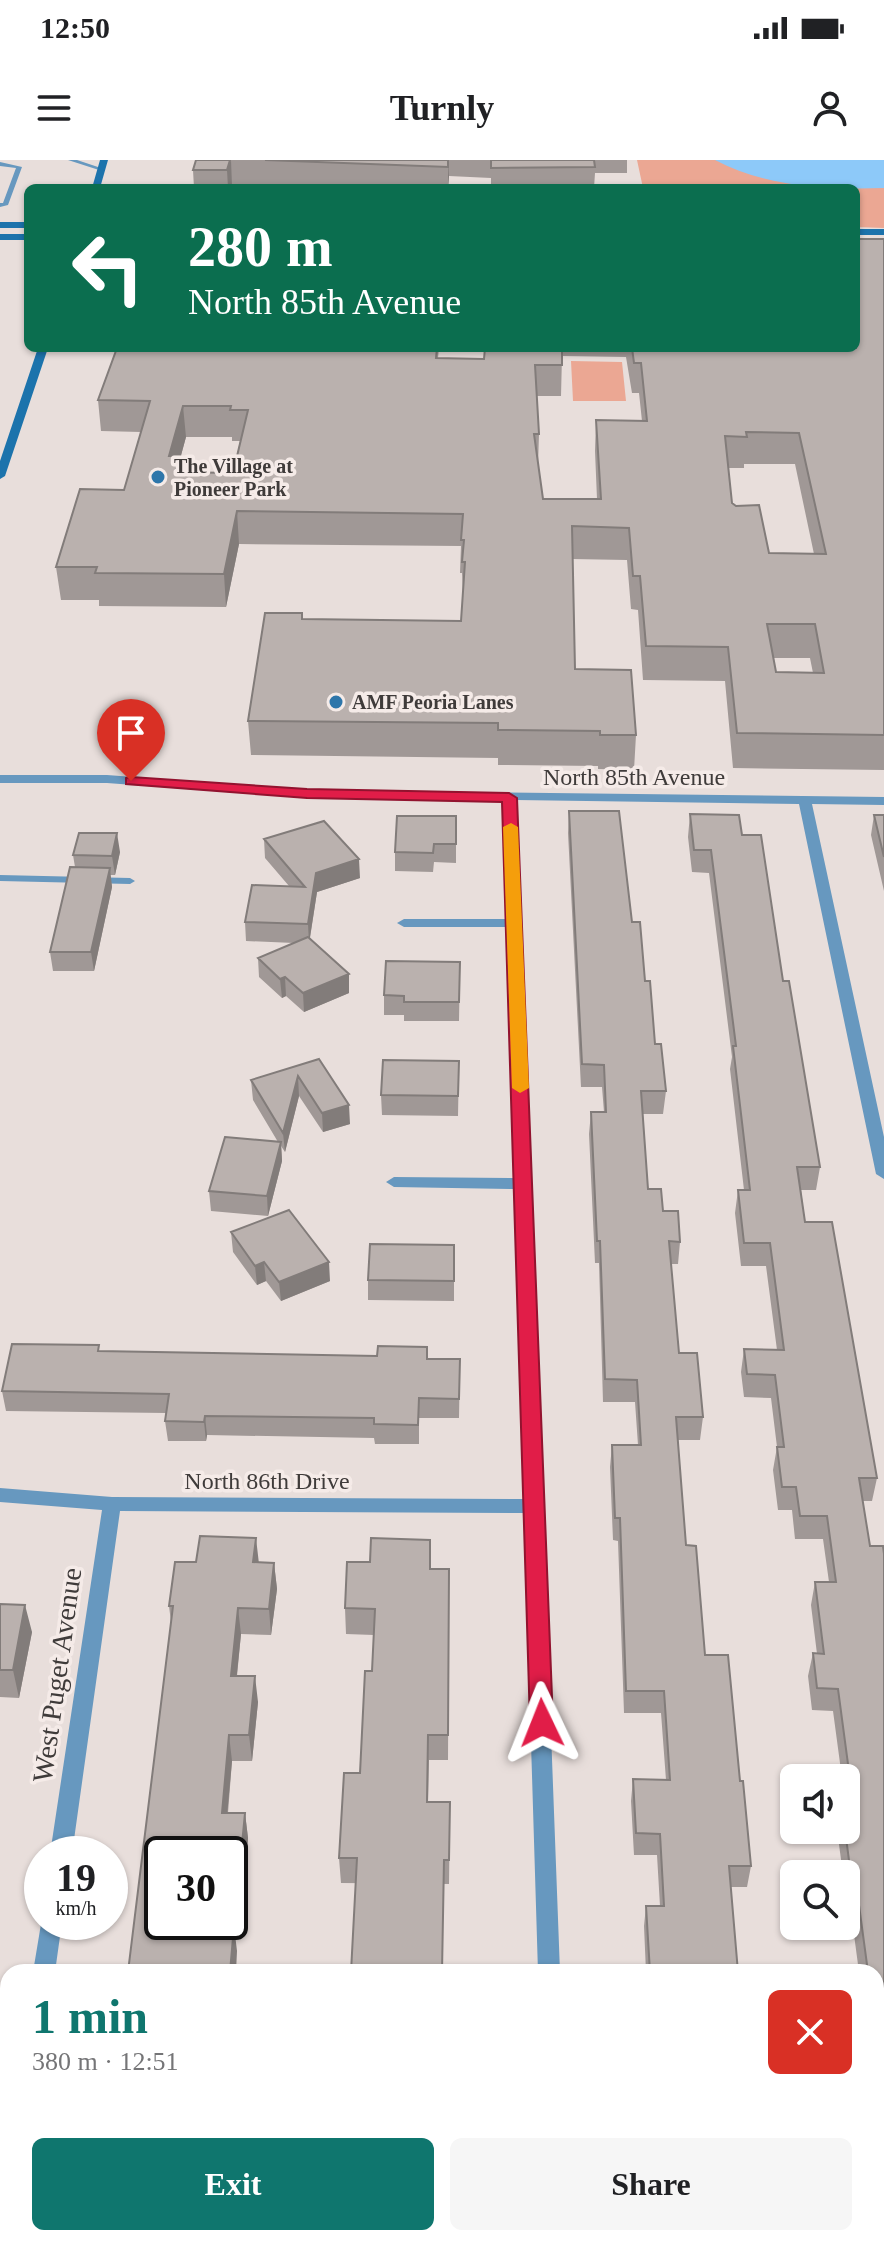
<!DOCTYPE html>
<meta charset="utf-8">
<style>
:root{--surface:#fff;--page:#f6f6f6;--text:#202124;--muted:#757577;--accent:#0f766e}
body{margin:0;font-family:"Times New Roman",serif;background:var(--page);color:var(--text);height:100vh;display:flex;flex-direction:column;font-size:30px;white-space:nowrap}
*{box-sizing:border-box;margin:0}
p{font-size:26px;color:var(--muted)}
.icon{flex:none;width:44px;height:44px;fill:none;stroke:currentColor;stroke-width:2;stroke-linecap:round;stroke-linejoin:round}
.map{position:relative;flex:1;overflow:hidden}
.details{position:absolute;left:0px;top:1804px;width:884px;height:282px;display:flex;flex-direction:column;background:var(--surface);border-radius:24px 24px 0 0;box-shadow:0 2px 6px #0004}
.details>*{flex:none}
.hud{position:absolute;left:24px;top:24px;width:836px;height:168px;border-radius:12px;box-shadow:0 2px 6px #0004;background:#0b6e4f;color:#fff;overflow:hidden}
.controls{position:absolute;left:780px;top:1604px;display:grid;gap:16px}
.controls a{display:grid;place-items:center;width:80px;height:80px;border-radius:12px;background:var(--surface);box-shadow:0 2px 6px #0004;font-size:40px}
.speed{position:absolute;left:24px;top:1676px;display:flex;gap:16px;font-size:40px;font-weight:700;text-align:center}
.speed>*{display:grid;place-content:center;width:104px;height:104px;border-radius:50%;background:var(--surface);box-shadow:0 2px 6px #0004;line-height:1}
.speed small{font-size:20px;font-weight:400}
.speed .limit{border:4px solid #111;border-radius:12px;background:#fff;color:#111}
.pin{position:absolute;display:grid;place-items:center;width:68px;height:68px;color:#fff;margin:-82px -34px;border-radius:50% 50% 50% 0;rotate:-45deg;box-shadow:0 0 8px #0007}
.pin .icon{rotate:45deg}
.me{position:absolute;width:88px;margin:-44px;rotate:358deg;stroke-linejoin:round;filter:drop-shadow(0 0 6px #0008)}
.turn{display:flex;align-items:center;gap:28px;height:168px;padding:0 32px;font-size:36px}
.turn .icon{width:104px;height:104px;stroke-width:2.5}
.turn b{display:block;font-size:56px;line-height:68px}
.round{display:grid;place-items:center;flex:none;width:84px;height:84px;border-radius:12px;background:var(--page)}
.summary{display:flex;align-items:center;justify-content:space-between;height:136px;padding:0 32px}
h1{font-size:48px;font-weight:700;line-height:60px;color:var(--accent)}
.action{display:flex;gap:16px;margin-top:auto;padding:16px 32px}
.action a{flex:1;height:92px;border-radius:12px;background:var(--accent);color:#fff;font-size:32px;font-weight:700;line-height:92px;text-align:center}
.action a+a{background:var(--page);color:var(--text)}
.status{display:flex;justify-content:space-between;align-items:center;height:56px;padding:0 40px;background:var(--surface);direction:ltr}
.status svg{height:22px;fill:currentColor}
header{display:flex;justify-content:space-between;align-items:center;height:104px;padding:0 32px;background:var(--surface);font-size:36px;font-weight:700}
.map>svg:first-child{display:block}
.green{fill:#eba793}
.water{fill:#8dc9f9}
.lines{fill:none;stroke-linecap:round;stroke-linejoin:round}
.lane{fill:#6798bf;fill-rule:evenodd}
.street{fill:#6798bf;fill-rule:evenodd}
.secondary{fill:#1c73ac;fill-rule:evenodd}
.wall{fill:#a09896;fill-rule:evenodd}
.shaded-wall{fill:#827c7a}
.building{fill:#bab1ae;stroke:#827c7a;stroke-width:2;fill-rule:evenodd}
.route{fill:#e11d48;stroke:#92132f;stroke-width:2}
.slow{fill:#f59e0b}
.poi-dot{fill:#2e76aa;stroke:#f5ebe8;stroke-width:3}
.labels{text-anchor:middle;dominant-baseline:central;stroke-width:7;stroke-linejoin:round;paint-order:stroke}
.far-poi-label{font-size:20px;font-weight:bold;fill:#3f3b3a;stroke:#f5ebe8;text-anchor:start}
.street-label{font-size:24px;fill:#3f3b3a;stroke:#f5ebe8}
.near-street-label{font-size:28px;fill:#3f3b3a;stroke:#f5ebe8}
</style>
<div class="status"><b>12:50</b><svg viewBox="0 0 49 12"><path d="M0 12V9h3v3zM5 12V6h3v6zM10 12V3h3v9zM15 12V0h3v12zM26 1h20v11H26zM47 4h2v5h-2z"/></svg></div>
<header><svg class="icon" aria-label="menu" viewBox="0 0 24 24"><path d="M4 6h16M4 12h16M4 18h16"/></svg>Turnly<svg class="icon" aria-label="person" viewBox="0 0 24 24"><circle cx="12" cy="8" r="4"/><path d="M4 21q1-7 8-7t8 7"/></svg></header>
<div class="map">
<svg width="884" height="2085" viewBox="0 0 884 2085">
<rect width="100%" height="100%" fill="#e8dedb"/>
<path class="green" d="M637,0H884V68L856,67V28H643Z
M571,201L622,202L626,241H573Z"/>
<path class="water" d="M715,0H884V28C828,30 766,27 715,0Z"/>
<g class="lines">
<path class="lane" d="M68,0H77L104,9L99,10Z
M0,2L22,7L8,45L0,47V43H3L16,8L0,6Z
M0,715L130,718L135,721L130,724L0,721Z"/>
<path class="street" d="M0,615H107L307,630L884,637V645L812,644L884,977V1019L876,1014L799,644L516,640L560,1812H538L524,1353L120,1351L72,1694H50L102,1350L0,1342V1328L112,1337L524,1339L514,1029L394,1027L386,1022L394,1017L514,1018L506,767H404L397,763L404,759H506L503,640L307,638L107,623H0Z
M42,1758V1762H62L55,1812H33Z
M0,1854H8V1876H0Z
M8,2050V2078H18L17,2085H0V2053Z
M546,2078H570V2085H546Z"/>
<path class="secondary" d="M100,0H108L100,28H92Z
M0,62H28V68H0Z
M856,69H884V75H856Z
M0,74H28V80H0Z
M38,188H48L5,316L0,319V301Z"/>
</g>
<path class="wall" d="M196,0H627V13H595L594,28H491V18L449,16L448,28H273L232,26V28H194L193,10Z
M884,79V610L733,608L725,521L643,520L638,450L631,449L627,400L572,399L575,509L636,575L634,610L598,609V606L498,605V598L251,595L248,561L302,453L303,459L461,461L463,435L462,413H460L461,386L239,384L226,447L99,446V440H61L56,407L124,330L141,272L101,271L98,240L117,188H439L438,198L484,199L485,188H856ZM562,196L626,197L632,233H639L642,261L596,260L595,291L597,339H543L538,305L539,274L537,236H561ZM186,277H232V281H240L233,313L181,312L180,299ZM744,304H795L814,394L769,393L732,343L728,308H744ZM773,498H810L813,513L776,512Z
M569,651L632,762L645,821L655,884L666,931L663,954H643L648,1029L663,1051L680,1082L678,1104H671L679,1193L703,1257L700,1280H678L686,1385L705,1495L740,1621L751,1706L747,1727H731L738,1812H646L644,1766L646,1746H660L657,1695H634L631,1641L633,1619L666,1620L661,1553H624L618,1381L613,1380L610,1307L612,1285H638L635,1242H603L599,1103H595L589,974L591,952H604L602,927H581L568,673Z
M690,654L742,675L783,821L820,1007L816,1030H801L805,1062L877,1318L872,1341H863L870,1386L884,1394V1878V1874H876V1812H859L848,1730H846V1714H843L837,1670H846V1618H842L833,1551L812,1550L808,1516L813,1493L817,1494L811,1445L815,1422H829L823,1379H795L792,1350H778L773,1310L777,1287L771,1238L744,1237L741,1212L744,1189L777,1190L766,1106H741L735,1053L738,1030H744L730,909L732,897L709,713L692,712L688,677Z
M874,655H884V731L871,675Z
M456,656V703L434,702L433,712L395,711V692Z
M264,679L360,718L317,732L310,778L349,833L304,852L286,836L282,838L259,817L258,798L294,783L246,781L245,762L289,726L265,698Z
M120,692L115,715H110L112,727L94,811H53L50,792L75,707L73,695Z
M460,802L459,861H404V855H384V835Z
M319,899L350,964L323,972L299,936L285,992L281,986L282,1001L268,1056L211,1051L209,1031L278,982L253,940L251,920Z
M459,901L458,956L382,955L381,935Z
M231,1072L330,1121L281,1141L266,1121L257,1125L233,1092Z
M454,1085V1141L368,1140V1120Z
M100,1191L460,1199L459,1258H419V1284H375L374,1278L207,1275L206,1281H168L165,1261L166,1253L6,1251L2,1231Z
M258,1402L274,1403L277,1429L271,1475L241,1474L237,1516L258,1542L252,1601H232L228,1653H245L248,1678L244,1730H230V1694H162L237,1791L128,1812L171,1462L169,1446Z
M430,1409H449L448,1600H429L428,1642H450L449,1724L341,1723L339,1698L360,1613L372,1511L374,1475L346,1474L345,1448Z
M0,1444L32,1472L19,1538L0,1537Z
M879,2057L884,2085H874L873,2078H876V2066Z
M662,2078H799V2085H661Z"/>
<path class="shaded-wall" d="M231,0L232,26V28H228L227,10Z
M448,0L449,16L448,28Z
M183,246L186,277L180,299L182,328L169,296Z
M237,351L239,384L226,447L224,414Z
M117,673L120,692L115,715L112,696Z
M359,699L360,718L317,732L309,783L308,764L316,713Z
M110,708L112,727L94,811L91,792Z
M349,814V833L304,852L303,833Z
M285,817L286,836L282,838L280,819Z
M298,916L299,936L285,992L283,973Z
M349,945L350,964L323,972L322,953Z
M281,982L282,1001L268,1056L267,1036Z
M264,1102L266,1121L257,1125L255,1106Z
M329,1102L330,1121L281,1141L279,1122Z
M205,1256L207,1275L206,1281L204,1262Z
M256,1378L259,1404L253,1402Z
M274,1403L277,1429L271,1475L269,1449Z
M25,1445L32,1472L19,1538L13,1510Z
M238,1448L241,1474L234,1542L231,1516Z
M255,1516L258,1542L252,1601L249,1575Z
M229,1575L232,1601L225,1678L222,1653Z
M245,1653L248,1678L244,1730L240,1705Z
M234,1766L237,1791L236,1812H230Z
M179,2078H184L183,2085H178Z"/>
<path class="building" d="M196,0H230L227,10H193Z
M265,0H448V7Z
M491,0H594L595,7L491,8Z
M856,79H884V575L737,573L728,487L646,486L640,416H633L629,368L572,366L575,509L631,510L636,575H600V571L498,570V563L248,561L265,453H302V459L461,461L465,402H462L464,380H461L463,354L237,351L224,414L95,413L97,407H56L80,329L124,330L150,241L98,240L117,188H437L436,198L484,199L485,188H562V205H535L539,274H534L543,339H601L596,260L647,261L641,203H634L632,188H856ZM183,246H231L230,250H248L233,313L175,312L180,296H169ZM746,272L799,273L826,394L769,393L759,345L736,346L732,343L725,276L747,277ZM767,464H815L824,513L776,512Z
M569,651H619L632,762H640L645,821H650L655,884H661L666,931H641L648,1029H661L663,1051H678L680,1082L669,1081L679,1193H697L703,1257H676L686,1385L696,1386L705,1495H728L740,1621H743L751,1706H729L738,1812H650L646,1746H664L660,1674L636,1673L633,1619L670,1620L664,1531H626L620,1358H615L612,1285H641L637,1220L605,1219L600,1081H597L591,952H606L604,905L582,904Z
M690,654L739,655L742,675H761L783,821H789L820,1007H797L805,1062H832L877,1318H859L870,1386H883L884,1394V1853H876V1812H868L854,1708H850L845,1670L846,1619H850L838,1529L817,1528L813,1493L824,1494L815,1422H836L827,1356H800L796,1327H782L777,1287H784L775,1215L747,1214L744,1189L784,1190L770,1083H744L738,1030H750L733,886H736L711,690H694Z
M874,655H884V697Z
M397,656H456V684H434L433,693L395,692Z
M324,661L359,699L316,713L308,764L245,762L252,725L305,727L264,679Z
M79,673H117L112,696L73,695Z
M70,707L110,708L91,792H50Z
M308,777L349,814L303,833L285,817L280,819L258,798Z
M386,801L460,802L459,842H404V836L384,835Z
M319,899L349,945L322,953L298,916L283,973L251,920Z
M383,900L459,901L458,936L381,935Z
M225,977L281,982L267,1036L209,1031Z
M289,1050L329,1102L279,1122L264,1102L255,1106L231,1072Z
M370,1084L454,1085V1121L368,1120Z
M12,1184L99,1185L98,1191L377,1196L378,1186L427,1187V1199H460L459,1239L419,1238L418,1265L374,1264V1258L205,1256L204,1262L165,1261L169,1234L2,1231Z
M200,1376L256,1378L253,1402L274,1403L269,1449L238,1448L231,1516H255L249,1575H229L222,1653H245L240,1705H230V1694H162V1762H212V1766H234L230,1812H128L173,1446H169L175,1402H196Z
M371,1378L430,1380V1409H449L448,1575H428L427,1642H450L449,1700H444L442,1812H351L357,1698H339L344,1613H360L365,1511H372L375,1449L345,1448L347,1402H370Z
M0,1444L25,1445L13,1510H0Z
M879,2057H884V2085H883Z
M103,2078H179L178,2085H102Z
M339,2078H444V2085H339Z
M666,2078H799V2085H666Z"/>
<path class="route" d="M131,617L307,629L509,633L517,638L553,1563L550,1570L542,1573L534,1570L530,1563L502,642L307,638L126,624V618Z"/>
<path class="slow" d="M511,663L518,667L529,928L520,933L512,928L503,667Z"/>
<g class="poi-dot">
<circle cx="158" cy="317" r="8"/>
<circle cx="336" cy="542" r="8"/>
</g>
<g class="labels">
<g class="far-poi-label">
<text x="174" y="306">The Village at<tspan x="174" dy="23">Pioneer Park</tspan></text>
<text x="352" y="542">AMF Peoria Lanes</text>
</g>
<g class="street-label">
<text x="634" y="617">North 85th Avenue</text>
<text x="267" y="1321">North 86th Drive</text>
</g>
<g class="near-street-label">
<text transform="translate(57 1515) rotate(-82)">West Puget Avenue</text>
</g>
</g>
</svg>
<div class="controls">
<a><svg class="icon" aria-label="sound" viewBox="0 0 24 24"><path d="M4 9h4l5-4v14l-5-4H4zM17 9q2 3 0 6"/></svg></a>
<a><svg class="icon" aria-label="search" viewBox="0 0 24 24"><circle cx="10" cy="10" r="6"/><path d="M15 15l6 6"/></svg></a>
</div>
<div class="speed"><div>19<small>km/h</small></div><div class="limit">30</div></div>
<div class="pin" style="left:131px;top:621px;background:#d93025"><svg class="icon" aria-label="arrive" viewBox="0 0 24 24"><path d="M6 21V4h12l-3 4 3 4H6"/></svg></div>
<svg class="me" style="left:542px;top:1563px" viewBox="-20 -20 40 40"><path d="M0-17L14 15 0 8-14 15z" fill="#e11d48" stroke="#fff" stroke-width="4"/></svg>
<div class="hud">
<div class="turn"><svg class="icon" aria-label="left" viewBox="0 0 24 24"><path d="M17 20v-9H6M10 6l-5 5 5 5"/></svg><div><b>280 m</b>North 85th Avenue</div></div>
</div>
<section class="details">
<div class="summary"><div><h1>1 min</h1><p>380 m · 12:51</p></div><a class="round" style="background:#d93025;color:#fff"><svg class="icon" aria-label="close" viewBox="0 0 24 24"><path d="M6 6l12 12M18 6L6 18"/></svg></a></div>
<div class="action"><a>Exit</a><a>Share</a></div>
</section>
</div>
